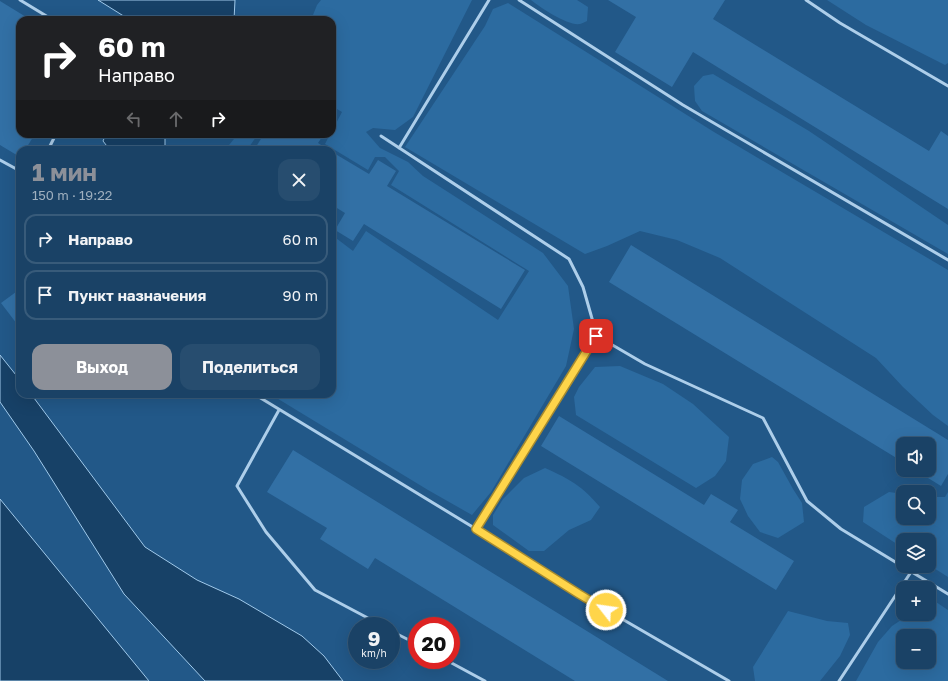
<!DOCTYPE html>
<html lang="ru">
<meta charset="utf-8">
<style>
:root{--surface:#1a4266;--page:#274d6f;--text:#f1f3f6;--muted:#9fb0bf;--line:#385b7a;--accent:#8c9099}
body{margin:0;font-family:"Golos Text",sans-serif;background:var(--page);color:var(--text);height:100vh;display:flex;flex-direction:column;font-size:15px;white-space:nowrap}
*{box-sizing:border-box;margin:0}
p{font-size:13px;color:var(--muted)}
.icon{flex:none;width:22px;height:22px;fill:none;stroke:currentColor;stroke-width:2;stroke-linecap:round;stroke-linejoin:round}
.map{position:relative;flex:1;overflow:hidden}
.panel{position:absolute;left:16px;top:146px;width:320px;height:252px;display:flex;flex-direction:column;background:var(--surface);border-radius:12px;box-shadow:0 4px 16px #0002,0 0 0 1px var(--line)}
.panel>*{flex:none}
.guide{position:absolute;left:16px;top:16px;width:320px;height:122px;border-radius:12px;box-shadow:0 4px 16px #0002,0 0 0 1px var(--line);background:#202124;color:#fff;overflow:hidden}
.tools{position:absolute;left:896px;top:437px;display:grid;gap:8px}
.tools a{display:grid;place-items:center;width:40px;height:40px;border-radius:8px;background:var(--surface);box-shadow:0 4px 16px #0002,0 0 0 1px var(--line);font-size:20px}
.speed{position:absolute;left:348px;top:617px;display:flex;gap:8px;font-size:20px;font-weight:700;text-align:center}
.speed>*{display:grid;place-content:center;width:52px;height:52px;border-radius:50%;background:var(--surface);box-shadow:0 4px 16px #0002,0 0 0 1px var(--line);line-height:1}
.speed small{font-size:10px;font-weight:400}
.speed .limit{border:6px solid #d22;background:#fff;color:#111}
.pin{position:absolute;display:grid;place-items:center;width:34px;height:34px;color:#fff;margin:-17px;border-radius:8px;box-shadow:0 2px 6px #0006}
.me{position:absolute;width:44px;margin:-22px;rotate:300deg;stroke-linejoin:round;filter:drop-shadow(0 0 3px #0008)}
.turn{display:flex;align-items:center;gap:14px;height:84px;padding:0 16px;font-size:18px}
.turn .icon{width:52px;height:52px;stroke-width:2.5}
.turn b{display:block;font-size:28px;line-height:34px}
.lanes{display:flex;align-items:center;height:38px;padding:0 16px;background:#0003;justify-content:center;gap:20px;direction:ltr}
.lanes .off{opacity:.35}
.round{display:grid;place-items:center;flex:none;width:42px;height:42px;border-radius:12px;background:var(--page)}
.overview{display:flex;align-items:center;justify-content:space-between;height:68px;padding:0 16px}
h1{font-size:24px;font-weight:700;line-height:30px;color:var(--accent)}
.action{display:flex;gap:8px;margin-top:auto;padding:8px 16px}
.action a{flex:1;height:46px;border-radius:12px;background:var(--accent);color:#fff;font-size:16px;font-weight:700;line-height:46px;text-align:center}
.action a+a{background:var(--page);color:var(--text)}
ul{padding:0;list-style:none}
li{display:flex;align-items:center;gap:12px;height:50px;margin:0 8px 6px;padding:0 8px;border:2px solid var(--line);border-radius:12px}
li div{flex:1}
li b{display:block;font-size:15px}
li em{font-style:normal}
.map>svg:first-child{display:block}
.green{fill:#2c6ba0;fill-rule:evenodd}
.water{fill:#174167;stroke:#a1caeb}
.building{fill:#3270a5}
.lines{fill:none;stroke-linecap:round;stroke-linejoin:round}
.lane{stroke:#adceea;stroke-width:3}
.route-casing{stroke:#a68a30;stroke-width:10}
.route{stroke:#ffd54a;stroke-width:7}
</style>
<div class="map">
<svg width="948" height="681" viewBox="0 0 948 681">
<rect width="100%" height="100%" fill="#225888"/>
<path class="green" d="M321,0H472L413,117L395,130L373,128L366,132L380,148L408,162L423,176L543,253L568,286L574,329L566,366L491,492L472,515L428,490L270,394H332V235L353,251L366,231L498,320L529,271L391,185L399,171L385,157H375L368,170L325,144L330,134H332V131L342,112L332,106V20H311L317,5Z
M531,0H577L588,7L587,21C585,22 583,23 580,24C568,26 541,8 531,0Z
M827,0H948V63L945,65L866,25Z
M508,3L714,132L948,270V426L933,415L903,387L876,358L720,258L677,240L640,231L607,246L585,254L405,147L485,26L493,9Z
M713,74L809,131L948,225V254L702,111L695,101L694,86L703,76Z
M238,134H258L247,150H225Z
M620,366L663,384L693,404L729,437L726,461L715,476L696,488L576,415L574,397L579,387L595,367Z
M772,457L778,462L793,489L802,503L804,522L778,538L760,532L748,516L740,499L742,480L753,464Z
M545,468C570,479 582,486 600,507L591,520L569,530L544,551H529L493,525V515L503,499L524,478Z
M889,492L903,494V518H929V497H945L948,492V577L929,565V540H903V548L863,522L864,507Z
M933,600L948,610V681H856L878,642L892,626L910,614H929V603ZM903,636H929V662H903Z
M788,611L827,621L848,623L850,635L840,656L820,681H755L753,667Z"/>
<path class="water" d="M98,0H235L234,20H130Z
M106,134H165V150H110L103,141Z
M0,355L20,380V394H31L145,547L197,580L239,599L302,636L324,656L343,681H205L124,594L34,451L0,402Z
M0,499L149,681H0Z"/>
<path class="building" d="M608,0H725L713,19L929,151L941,131L948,136V209L693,52L672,87L615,52L636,17Z
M0,1L31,20H20V134H35L25,150H20V157L0,145Z
M332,109L337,113L332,121Z
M264,134H324L318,143L329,150H254Z
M332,152L369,174L378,160L396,171L387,186L525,270L501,309L364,224L353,241L335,230L345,213L332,205Z
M631,245L948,440V474L941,486L915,470H929V444H903V462L609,282Z
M20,289V328L1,303Z
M559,416L704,505L711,494L738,510L730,522L794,561L776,590L541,446Z
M293,450L668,681H575L375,558L368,569L320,539L327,528L267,492Z"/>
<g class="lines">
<path class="lane" d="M20,0L53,20
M519,0L683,105L948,260
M806,0L840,23L948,86
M381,136L569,259L583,287L597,336L645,364L763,418L807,501L841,529L948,594
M399,148L489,0
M48,150L56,134
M0,160L20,171
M254,394L476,529L579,594L729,681
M279,410L237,486L266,532L315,590L383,626
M476,529L597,336
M391,631L417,644
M446,660L485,681
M839,681L911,572"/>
</g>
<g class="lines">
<defs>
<path id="route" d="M596,336L476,529L579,594L606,610"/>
</defs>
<use href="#route" class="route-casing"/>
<use href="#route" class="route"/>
</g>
</svg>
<div class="tools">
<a><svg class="icon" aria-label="sound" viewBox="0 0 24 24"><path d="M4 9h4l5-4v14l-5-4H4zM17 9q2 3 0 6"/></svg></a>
<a><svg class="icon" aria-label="search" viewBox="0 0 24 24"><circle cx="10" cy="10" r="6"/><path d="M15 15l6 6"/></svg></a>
<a><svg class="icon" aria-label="layers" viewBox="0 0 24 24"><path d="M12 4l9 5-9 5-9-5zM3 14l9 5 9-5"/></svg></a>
<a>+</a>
<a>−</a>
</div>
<div class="speed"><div>9<small>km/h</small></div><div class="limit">20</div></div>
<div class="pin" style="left:596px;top:336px;background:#d93025"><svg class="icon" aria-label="arrive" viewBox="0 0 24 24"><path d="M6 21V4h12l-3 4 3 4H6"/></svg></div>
<svg class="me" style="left:606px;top:610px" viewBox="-20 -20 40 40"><circle r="17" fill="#ffd54a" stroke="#fff" stroke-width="3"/><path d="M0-11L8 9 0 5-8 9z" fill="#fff"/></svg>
<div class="guide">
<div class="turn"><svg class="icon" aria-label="right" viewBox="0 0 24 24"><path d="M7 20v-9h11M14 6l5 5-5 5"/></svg><div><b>60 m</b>Направо</div></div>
<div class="lanes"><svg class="icon off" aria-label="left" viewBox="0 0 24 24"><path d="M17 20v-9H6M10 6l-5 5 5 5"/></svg><svg class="icon off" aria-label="ahead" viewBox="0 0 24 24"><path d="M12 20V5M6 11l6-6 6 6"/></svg><svg class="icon" aria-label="right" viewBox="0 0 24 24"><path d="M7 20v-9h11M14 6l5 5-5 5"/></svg></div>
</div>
<section class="panel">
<div class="overview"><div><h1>1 мин</h1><p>150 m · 19:22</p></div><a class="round"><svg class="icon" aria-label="close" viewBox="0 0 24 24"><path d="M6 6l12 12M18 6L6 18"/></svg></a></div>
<ul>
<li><svg class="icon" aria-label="right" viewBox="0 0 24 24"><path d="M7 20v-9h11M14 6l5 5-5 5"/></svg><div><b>Направо</b></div><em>60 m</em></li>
<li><svg class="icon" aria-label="arrive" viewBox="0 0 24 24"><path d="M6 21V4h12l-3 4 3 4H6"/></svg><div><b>Пункт назначения</b></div><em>90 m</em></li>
</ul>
<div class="action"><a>Выход</a><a>Поделиться</a></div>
</section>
</div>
